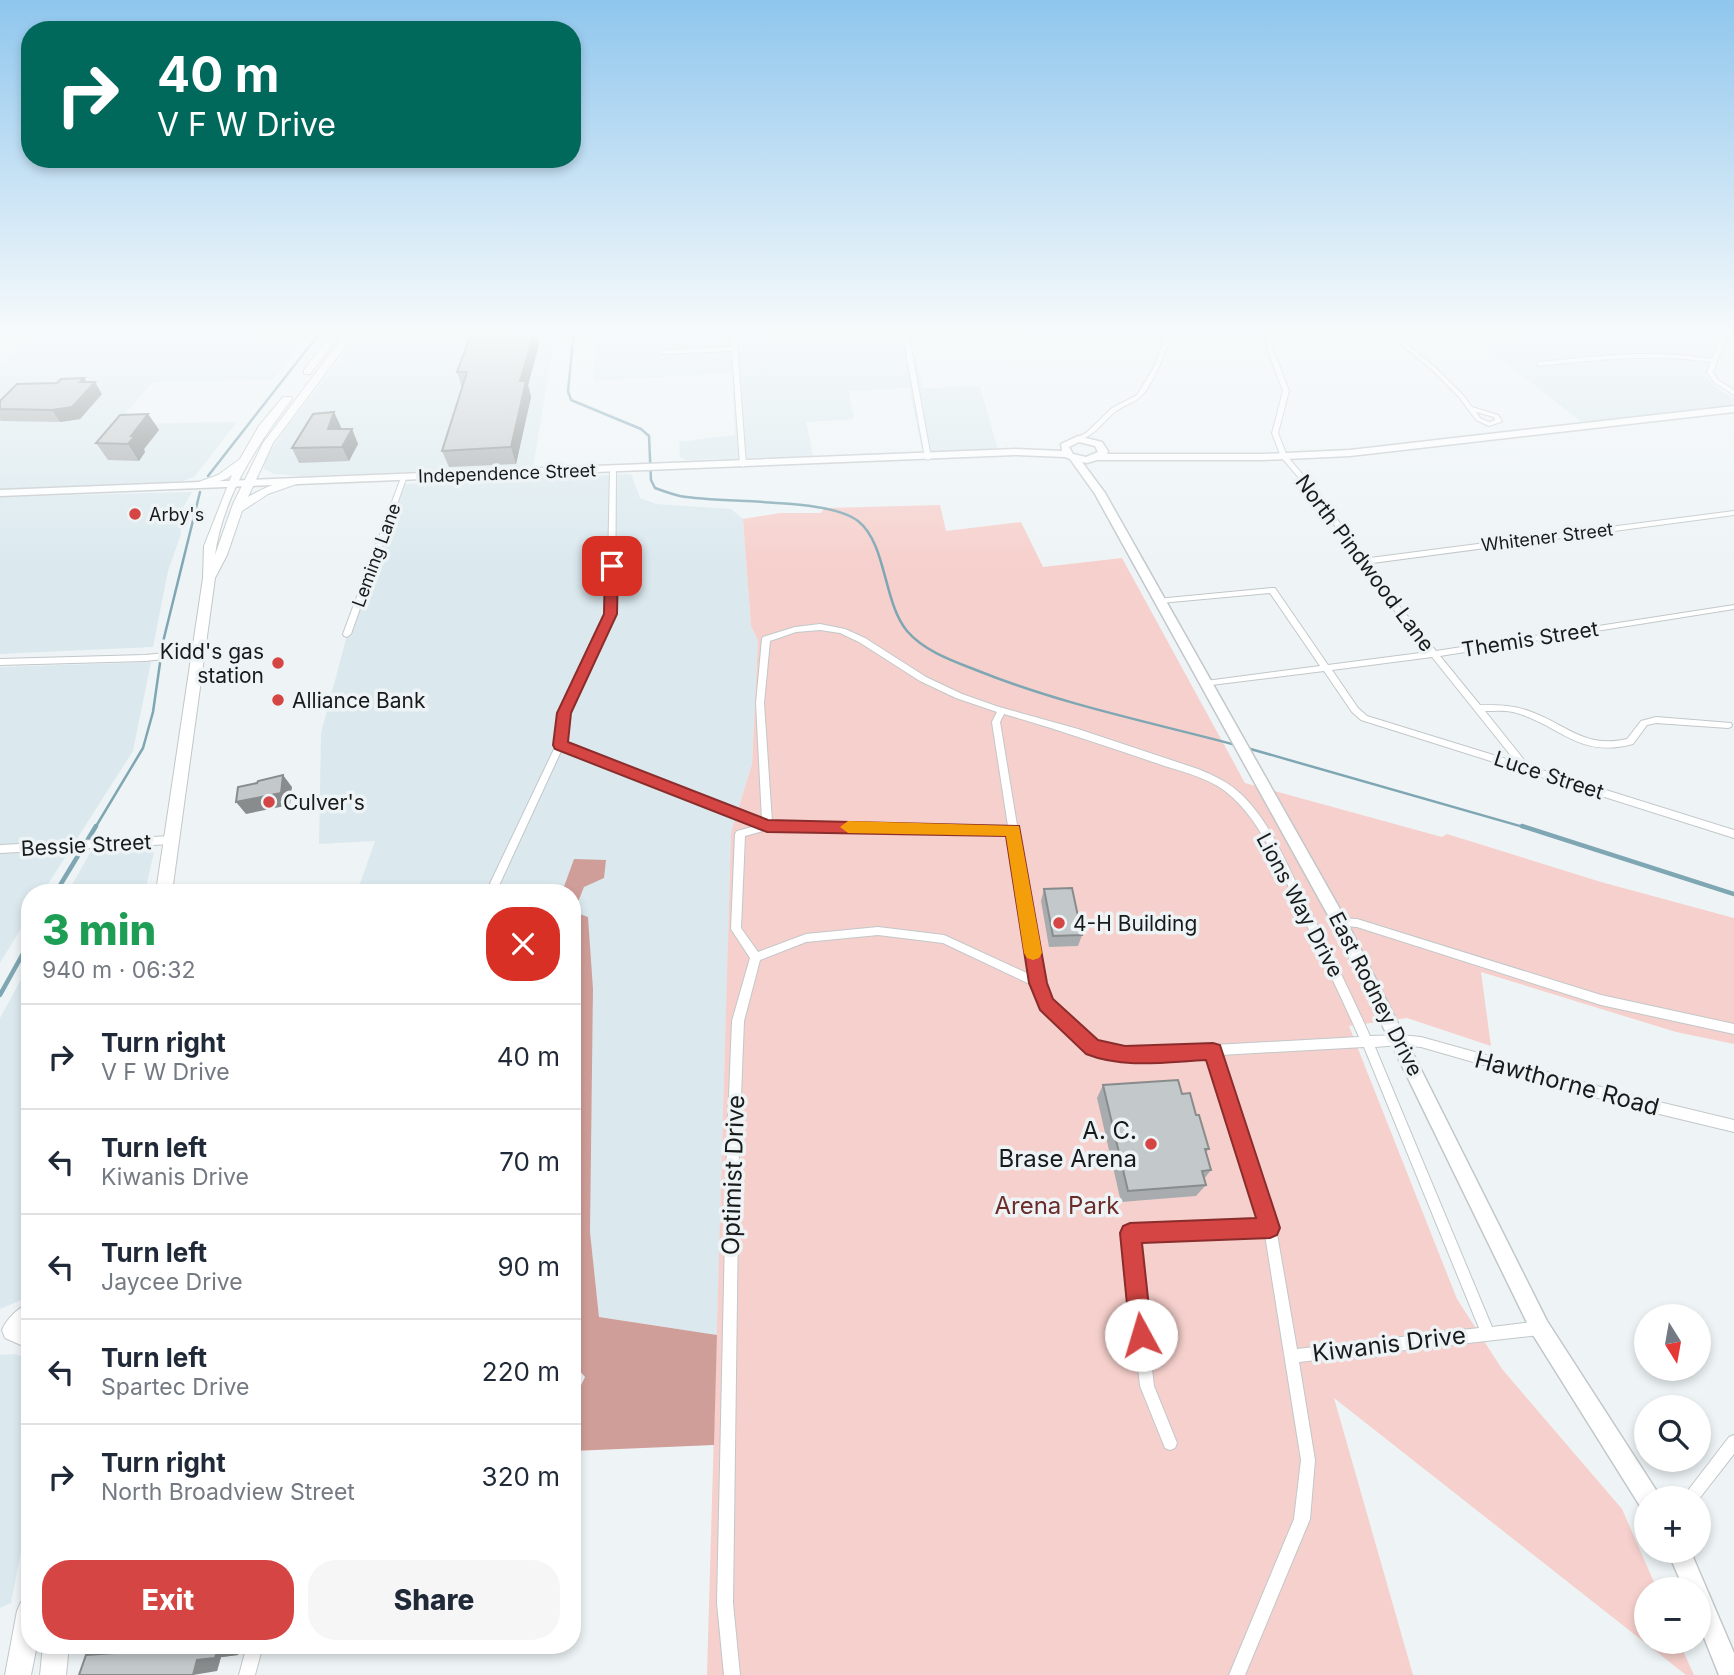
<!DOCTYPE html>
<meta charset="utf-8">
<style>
:root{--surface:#fff;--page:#f6f6f7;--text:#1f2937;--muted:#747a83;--line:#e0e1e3;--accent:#d44543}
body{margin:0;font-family:Inter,sans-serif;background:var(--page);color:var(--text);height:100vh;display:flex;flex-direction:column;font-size:26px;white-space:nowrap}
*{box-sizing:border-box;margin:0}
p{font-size:23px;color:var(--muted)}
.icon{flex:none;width:38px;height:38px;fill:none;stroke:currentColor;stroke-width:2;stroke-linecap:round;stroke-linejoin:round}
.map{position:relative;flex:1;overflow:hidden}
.side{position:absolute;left:21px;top:884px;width:560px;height:770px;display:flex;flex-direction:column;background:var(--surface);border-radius:28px;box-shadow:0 4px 10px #0003}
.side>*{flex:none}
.hud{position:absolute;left:21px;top:21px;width:560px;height:147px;border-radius:28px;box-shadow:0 4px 10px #0003;background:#00695c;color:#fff;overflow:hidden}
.needle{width:46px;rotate:169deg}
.tools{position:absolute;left:1634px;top:1304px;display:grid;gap:14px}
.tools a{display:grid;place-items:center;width:77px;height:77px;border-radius:50%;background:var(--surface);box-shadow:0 4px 10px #0003;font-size:35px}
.pin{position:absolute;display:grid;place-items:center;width:60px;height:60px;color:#fff;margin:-30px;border-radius:14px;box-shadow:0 4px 10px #0006}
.me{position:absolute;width:77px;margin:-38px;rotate:354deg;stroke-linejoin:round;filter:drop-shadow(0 0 5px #0008)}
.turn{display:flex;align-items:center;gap:24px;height:147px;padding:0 21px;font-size:32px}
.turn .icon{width:91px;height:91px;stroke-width:2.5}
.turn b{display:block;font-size:49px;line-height:60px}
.round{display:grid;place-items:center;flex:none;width:74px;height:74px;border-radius:28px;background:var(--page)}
.head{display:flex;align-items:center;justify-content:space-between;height:119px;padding:0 21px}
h1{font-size:42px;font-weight:800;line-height:52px;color:#1e9e55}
.primary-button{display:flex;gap:14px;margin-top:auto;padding:14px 21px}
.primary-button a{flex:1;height:80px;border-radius:28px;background:var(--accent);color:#fff;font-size:28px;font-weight:800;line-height:80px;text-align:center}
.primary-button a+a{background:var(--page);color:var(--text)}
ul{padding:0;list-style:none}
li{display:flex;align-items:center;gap:21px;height:105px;padding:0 21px;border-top:2px solid var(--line)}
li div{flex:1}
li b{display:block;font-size:26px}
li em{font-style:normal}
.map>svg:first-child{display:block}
.built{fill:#dbe9ee}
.green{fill:#f6d0cc}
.forest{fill:#d09e99}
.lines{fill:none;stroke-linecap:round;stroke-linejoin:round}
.stream-far1{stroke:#7fa6b3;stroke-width:2.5}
.stream{stroke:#7fa6b3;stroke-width:4.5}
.street-casing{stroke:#c2c7c9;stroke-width:2}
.secondary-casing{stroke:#c2c7c9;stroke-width:3}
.primary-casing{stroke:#c2c7c9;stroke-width:2}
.street{fill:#fff;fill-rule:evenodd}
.secondary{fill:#fff;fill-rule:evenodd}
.primary{fill:#fff;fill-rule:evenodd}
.wall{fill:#a8acae}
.shaded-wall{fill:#888c8d}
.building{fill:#c3c8ca;stroke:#888c8d;stroke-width:2}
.route{fill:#d44543;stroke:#8a2d2c;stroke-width:2}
.slow{fill:#f59e0b}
.poi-dot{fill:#d44543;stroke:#eef4f6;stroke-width:2.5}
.labels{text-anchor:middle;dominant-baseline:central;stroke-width:7;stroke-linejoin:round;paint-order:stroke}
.far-street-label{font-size:18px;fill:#191b1b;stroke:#eef4f6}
.far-poi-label{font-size:18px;fill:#191b1b;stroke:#eef4f6;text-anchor:start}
.street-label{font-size:21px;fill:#191b1b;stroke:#eef4f6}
.poi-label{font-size:21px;fill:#191b1b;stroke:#eef4f6;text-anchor:start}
.near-street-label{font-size:24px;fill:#191b1b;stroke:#eef4f6}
.near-poi-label{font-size:24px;fill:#191b1b;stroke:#eef4f6;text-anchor:end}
.near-park-label{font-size:24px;fill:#6c2c29;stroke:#eef4f6}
</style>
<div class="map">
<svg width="1734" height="1675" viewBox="0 0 1734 1675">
<rect width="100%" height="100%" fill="#eef4f6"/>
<path class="built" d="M35,330H314L272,380L153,382L116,424L237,422L194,477L183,481L0,489V364Z
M363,330H556L533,467L302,476L274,474L263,468L266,458L285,429Z
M598,330H908L923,388L980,386L998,450L923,454L909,388L849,391L854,419L806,422L813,456L686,460L680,457L679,442L735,435L732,373L593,381Z
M1581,330H1734V340L1716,341L1705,375L1719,389L1734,398V406L1583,423L1485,347L1498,341Z
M631,474L640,498L656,504L731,509L743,519L751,626L758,640L752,764L731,834L717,1335L599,1317L589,1224L593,989L574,912L584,887L599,860H574L562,892H357L375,841L319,844L321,733L346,639L405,484Z
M192,492L182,510L181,534L168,571L153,647L0,654V497Z
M151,662L133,751L43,892H30V914L0,963V667Z
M146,849L154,852L145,892H68L91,851Z
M30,963V1293L19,1301L0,1309V1018Z
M15,1354L30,1359V1504L11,1603L0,1608V1355Z"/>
<path class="green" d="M940,505L946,531L1021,522L1043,567L1122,558L1245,783L1442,837L1447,834L1601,882L1734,918V1044L1676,1032L1481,972L1491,1046L1407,1018L1349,1026L1457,1299L1502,1369L1622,1509L1657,1589H1647V1642H1679L1694,1675H1686L1334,1398L1413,1675H707L731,833L752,764L758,640L751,626L743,519L780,513H821L824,508Z"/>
<path class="forest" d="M574,859L606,860L604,878L584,887L574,912L588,917L593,989L590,1232L599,1317L717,1335L714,1445L572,1451V1404L585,1377L572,1362V892H562Z"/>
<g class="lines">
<path class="stream-far1" d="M574,330L568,391L571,400L641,429L649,436L651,480L655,488C663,491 672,494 680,496C722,504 828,497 858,521C887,544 883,602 907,631C924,651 953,661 976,670C1060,704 1149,722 1236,745
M208,476L322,330
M1247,748L1527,828
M95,828L143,748L153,712L163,642L200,492"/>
<path class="stream" d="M1522,826L1734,894
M56,892L96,826
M0,995L30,941"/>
<defs>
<path id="street" d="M730,330H736L746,465L743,467L740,465L732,351L662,354L659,352L662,350L731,347Z
M902,330H908L931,458L928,460L925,458Z
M1168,330H1174C1167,347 1153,388 1139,398C1132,404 1122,406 1115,412C1102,422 1093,439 1076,440V438L1086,433L1112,408L1137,395L1154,367Z
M1265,330H1271L1273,349L1289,391L1278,433L1287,456L1328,504L1362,559L1734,511V515L1365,564L1436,651L1734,605V609L1440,656L1480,705C1497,705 1512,705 1529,711C1566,724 1584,749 1627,739L1641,721L1656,717L1731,723L1732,725L1731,727L1728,728L1656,723L1647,725L1633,744C1577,759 1560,724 1513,712C1504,710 1494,711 1485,711L1529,766L1734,830V838L1361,720L1352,712L1324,671L1203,686L1202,684L1206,681L1320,666L1270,593L1160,603L1156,601L1157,599L1272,588H1275L1328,665L1428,652L1357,564L1323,506L1281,457L1272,433L1283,391L1267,349ZM1432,657L1516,762L1367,716L1358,708L1332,670Z
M1384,330H1390L1436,368L1463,395L1472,407L1498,415L1502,421L1501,422L1489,426L1476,420L1459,397L1432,370ZM1476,412L1494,417L1495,420L1489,422L1480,418Z
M1712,330H1718L1725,341L1713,372L1718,380L1734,390V395L1714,382L1707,372L1711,362C1653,353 1597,360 1539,366L1536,364L1539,362C1598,356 1653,349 1712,359L1719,341Z
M613,467L616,469L615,614L568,713L565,743L762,820L756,703L762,639L763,637L795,627L820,624L845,629L865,638L926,677L962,694L999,707L1078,729L1198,769C1215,776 1230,783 1243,796C1271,824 1286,863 1303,897C1326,943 1349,989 1370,1036L1400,1035L1421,1037L1626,1094L1734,1120V1132L1626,1106L1421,1047L1400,1045L1375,1047L1492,1327L1540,1321L1545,1323L1547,1328L1545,1333L1540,1335L1299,1362L1315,1460L1310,1519L1245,1675H1229L1294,1519L1301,1460L1265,1235L1137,1239L1154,1386L1177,1443L1175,1448L1170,1450L1165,1448L1140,1386L1124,1233L1125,1228L1130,1227L1262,1222L1209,1056L1125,1060L1092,1053L1088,1052L1042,1007L1034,986L943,943L878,935L806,942L760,960L744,1021L739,1146L733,1603L740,1675H724L717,1603L727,1146L732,1021L750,958L731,929L735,834L737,831L756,826L562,749L496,892H486L556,745L560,713L607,614L610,469ZM820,630L840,633L859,642L920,681L956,698L997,712L992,722L1008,826L772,822L764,703L770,641L796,632ZM1004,714C1056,729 1106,746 1156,763C1179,771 1205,776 1225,791C1260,818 1277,864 1296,902C1317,947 1339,992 1359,1037L1125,1050L1095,1043L1050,1001L1043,983L1000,722ZM767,830L1009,834L1031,975L944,935L878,927L806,934L758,952L741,928L745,836ZM1364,1047L1479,1328L1297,1349L1276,1228L1220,1055Z
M402,475L407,476L351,634L347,637L344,636L343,634Z
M198,650L202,653L201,655L145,661L0,665V659L145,655Z
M171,836L174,837L176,840L174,843L171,844L0,853V845Z
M1340,918L1357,919L1601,995L1734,1024V1034L1601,1005L1357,927L1336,925L1335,922L1336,919Z
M1734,1435V1454L1699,1499V1498H1684L1686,1493L1729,1437Z
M247,1645H263L255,1675H239Z"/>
<path id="secondary" d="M1734,406V412L1350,456L1263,460H1097L1087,463L1082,462L1105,493L1345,918L1547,1321L1656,1490L1659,1498H1647V1508L1640,1506L1533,1335L1334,926L1095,494L1070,459L1065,457L1015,455L0,496V490L1015,449L1062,451L1061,444L1078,436L1102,442L1108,451L1107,454H1263L1350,450ZM1079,442L1095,446L1098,452L1086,457L1073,454L1069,447Z
M1667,1550H1690L1734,1653V1675H1719L1699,1625V1589H1684Z"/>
<path id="primary" d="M334,330H344L310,374H304V370Z
M348,330H358L273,443L248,497C259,490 293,474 305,481L268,494L242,511L227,555L215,578L172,892H156L203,578L204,546L232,475L226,479L196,488L190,485L218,475L240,459L259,426L283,397H291L292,399C257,445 223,496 215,555L233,504L263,443Z
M30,1303V1349L5,1338L2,1330C7,1318 18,1308 30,1303Z
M30,1598V1645H37L31,1675H5L17,1611L21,1602Z
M43,1645H69L66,1675H40Z"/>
</defs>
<use href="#street" class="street-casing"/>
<use href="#secondary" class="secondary-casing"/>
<use href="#primary" class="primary-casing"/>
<use href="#street" class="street"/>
<use href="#secondary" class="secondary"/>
<use href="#primary" class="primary"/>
</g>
<path class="wall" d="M535,330L539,345L528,385L531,397L516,464L449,467L442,451L462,388L457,372Z
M84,378L86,382L102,394L80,419L60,422L1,421L0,420V401L57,383Z
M148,414L159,430L144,449L145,452L139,461L108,460L96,443Z
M341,427L340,429H352L358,444L349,461L299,463L292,448Z
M1044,889L1082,935L1078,946L1049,947L1041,901Z
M1103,1085L1182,1094L1196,1115L1209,1149L1206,1152L1211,1170L1204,1179L1206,1185L1196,1196L1121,1202L1097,1098Z
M202,1645H241L238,1655L221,1657L217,1671L86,1655L202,1646Z"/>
<path class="shaded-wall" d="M535,330L539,345L528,385L531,397L516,464L511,447L520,381Z
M84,378L90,387L95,382L102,394L80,419L60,422L52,410Z
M334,412L341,427L335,444L328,429Z
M148,414L159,430L144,449L145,452L139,461L128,444L131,436Z
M352,429L358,444L349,461L342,447Z
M283,775L292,787L290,805L246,814L236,802Z
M219,1645H241L238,1655L215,1658Z
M221,1657L217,1671L193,1675L197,1660Z"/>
<path class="building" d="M535,330L520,381H526L511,447L442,451L467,372H457L472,332Z
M84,378L80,382H95L72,407L52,410L0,409V401L17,384L57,383L61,379Z
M334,412L328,429H352L342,447L292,448L313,414Z
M148,414L131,436H135L128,444L96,443L120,415Z
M283,775L281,793L236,802L238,787L257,783L258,781Z
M1072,888L1082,935L1053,936L1044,889Z
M1178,1080L1182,1094L1190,1093L1196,1115H1199L1209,1149H1205L1211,1170L1202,1171L1206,1185L1128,1191L1103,1085Z
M202,1645H219L215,1658L197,1660L193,1675H79L86,1655L202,1647Z"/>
<linearGradient id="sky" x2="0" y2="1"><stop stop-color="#8fc6ed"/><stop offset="0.59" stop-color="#f7fafb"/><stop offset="1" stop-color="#f7fafb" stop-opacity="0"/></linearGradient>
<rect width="1734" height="564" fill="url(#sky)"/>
<path class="route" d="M612,562L618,566L617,614L571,713L568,742L768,820L1019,826L1047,983L1053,999L1098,1040L1125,1046L1213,1043L1220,1045L1280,1228L1277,1235L1270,1238L1142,1243L1152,1335L1149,1343L1141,1346L1133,1343L1130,1335L1120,1233L1123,1226L1130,1223L1256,1218L1206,1060C1166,1062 1124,1069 1086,1054L1040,1010L1029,983L1006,836L767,832L555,749L553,745L557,713L604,614L605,566Z"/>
<path class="slow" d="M848,821L1019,826L1042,953L1039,958L1033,960L1027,958L1024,953L1006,836L848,833L840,827Z"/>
<g class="poi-dot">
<circle cx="135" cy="514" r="7"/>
<circle cx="278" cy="663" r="7"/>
<circle cx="278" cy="700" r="7"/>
<circle cx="269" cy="802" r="7"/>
<circle cx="1059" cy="923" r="7"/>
<circle cx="1151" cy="1144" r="7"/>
</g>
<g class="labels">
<g class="far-street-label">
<text transform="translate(507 473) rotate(-2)">Independence Street</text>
<text transform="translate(1547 537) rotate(-7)">Whitener Street</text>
<text transform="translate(376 555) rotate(-70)">Leming Lane</text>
</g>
<g class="far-poi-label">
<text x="149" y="514">Arby's</text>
</g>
<g class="street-label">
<text transform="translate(1365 563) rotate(53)">North Pindwood Lane</text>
<text transform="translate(1530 639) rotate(-9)">Themis Street</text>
<text transform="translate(1549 775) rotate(18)">Luce Street</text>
<text transform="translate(86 845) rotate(-3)">Bessie Street</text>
<text transform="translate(1300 905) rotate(62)">Lions Way Drive</text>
<text transform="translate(1376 994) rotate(63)">East Rodney Drive</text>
</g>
<g class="poi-label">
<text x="264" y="651" text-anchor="end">Kidd's gas<tspan x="264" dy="24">station</tspan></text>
<text x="292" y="700">Alliance Bank</text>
<text x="283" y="802">Culver's</text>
<text x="1073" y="923">4-H Building</text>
</g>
<g class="near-street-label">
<text transform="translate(1567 1083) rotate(15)">Hawthorne Road</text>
<text transform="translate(733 1175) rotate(-88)">Optimist Drive</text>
<text transform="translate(1389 1344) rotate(-7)">Kiwanis Drive</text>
</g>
<g class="near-poi-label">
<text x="1137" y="1130">A. C.<tspan x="1137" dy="28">Brase Arena</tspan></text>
</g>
<g class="near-park-label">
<text x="1057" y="1205">Arena Park</text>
</g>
</g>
</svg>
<div class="tools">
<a><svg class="needle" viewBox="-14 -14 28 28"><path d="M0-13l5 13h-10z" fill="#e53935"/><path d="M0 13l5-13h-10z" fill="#747a83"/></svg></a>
<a><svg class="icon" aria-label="search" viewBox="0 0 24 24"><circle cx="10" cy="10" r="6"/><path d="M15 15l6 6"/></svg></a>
<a>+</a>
<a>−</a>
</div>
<div class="pin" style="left:612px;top:566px;background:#d93025"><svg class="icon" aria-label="arrive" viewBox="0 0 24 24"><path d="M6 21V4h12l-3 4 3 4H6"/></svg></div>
<svg class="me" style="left:1141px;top:1335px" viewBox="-20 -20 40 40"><circle r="19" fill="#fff"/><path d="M0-13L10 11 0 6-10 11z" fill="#d44543"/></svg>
<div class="hud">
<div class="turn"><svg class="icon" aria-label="right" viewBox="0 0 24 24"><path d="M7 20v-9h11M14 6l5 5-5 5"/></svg><div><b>40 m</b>V F W Drive</div></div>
</div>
<section class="side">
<div class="head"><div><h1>3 min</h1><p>940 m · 06:32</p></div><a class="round" style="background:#d93025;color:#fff"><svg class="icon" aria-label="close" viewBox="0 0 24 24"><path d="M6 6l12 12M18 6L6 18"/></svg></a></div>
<ul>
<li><svg class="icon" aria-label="right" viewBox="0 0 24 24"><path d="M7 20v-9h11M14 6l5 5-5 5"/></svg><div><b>Turn right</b><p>V F W Drive</p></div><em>40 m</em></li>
<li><svg class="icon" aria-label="left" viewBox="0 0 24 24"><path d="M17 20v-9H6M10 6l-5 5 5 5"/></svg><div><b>Turn left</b><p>Kiwanis Drive</p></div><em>70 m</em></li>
<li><svg class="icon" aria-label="left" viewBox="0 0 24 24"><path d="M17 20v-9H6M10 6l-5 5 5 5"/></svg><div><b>Turn left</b><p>Jaycee Drive</p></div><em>90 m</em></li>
<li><svg class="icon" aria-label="left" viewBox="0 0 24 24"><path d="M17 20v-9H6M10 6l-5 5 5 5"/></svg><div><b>Turn left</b><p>Spartec Drive</p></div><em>220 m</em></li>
<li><svg class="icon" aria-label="right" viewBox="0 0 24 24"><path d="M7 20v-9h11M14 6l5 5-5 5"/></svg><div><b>Turn right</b><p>North Broadview Street</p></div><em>320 m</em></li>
</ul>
<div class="primary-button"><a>Exit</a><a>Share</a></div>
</section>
</div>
